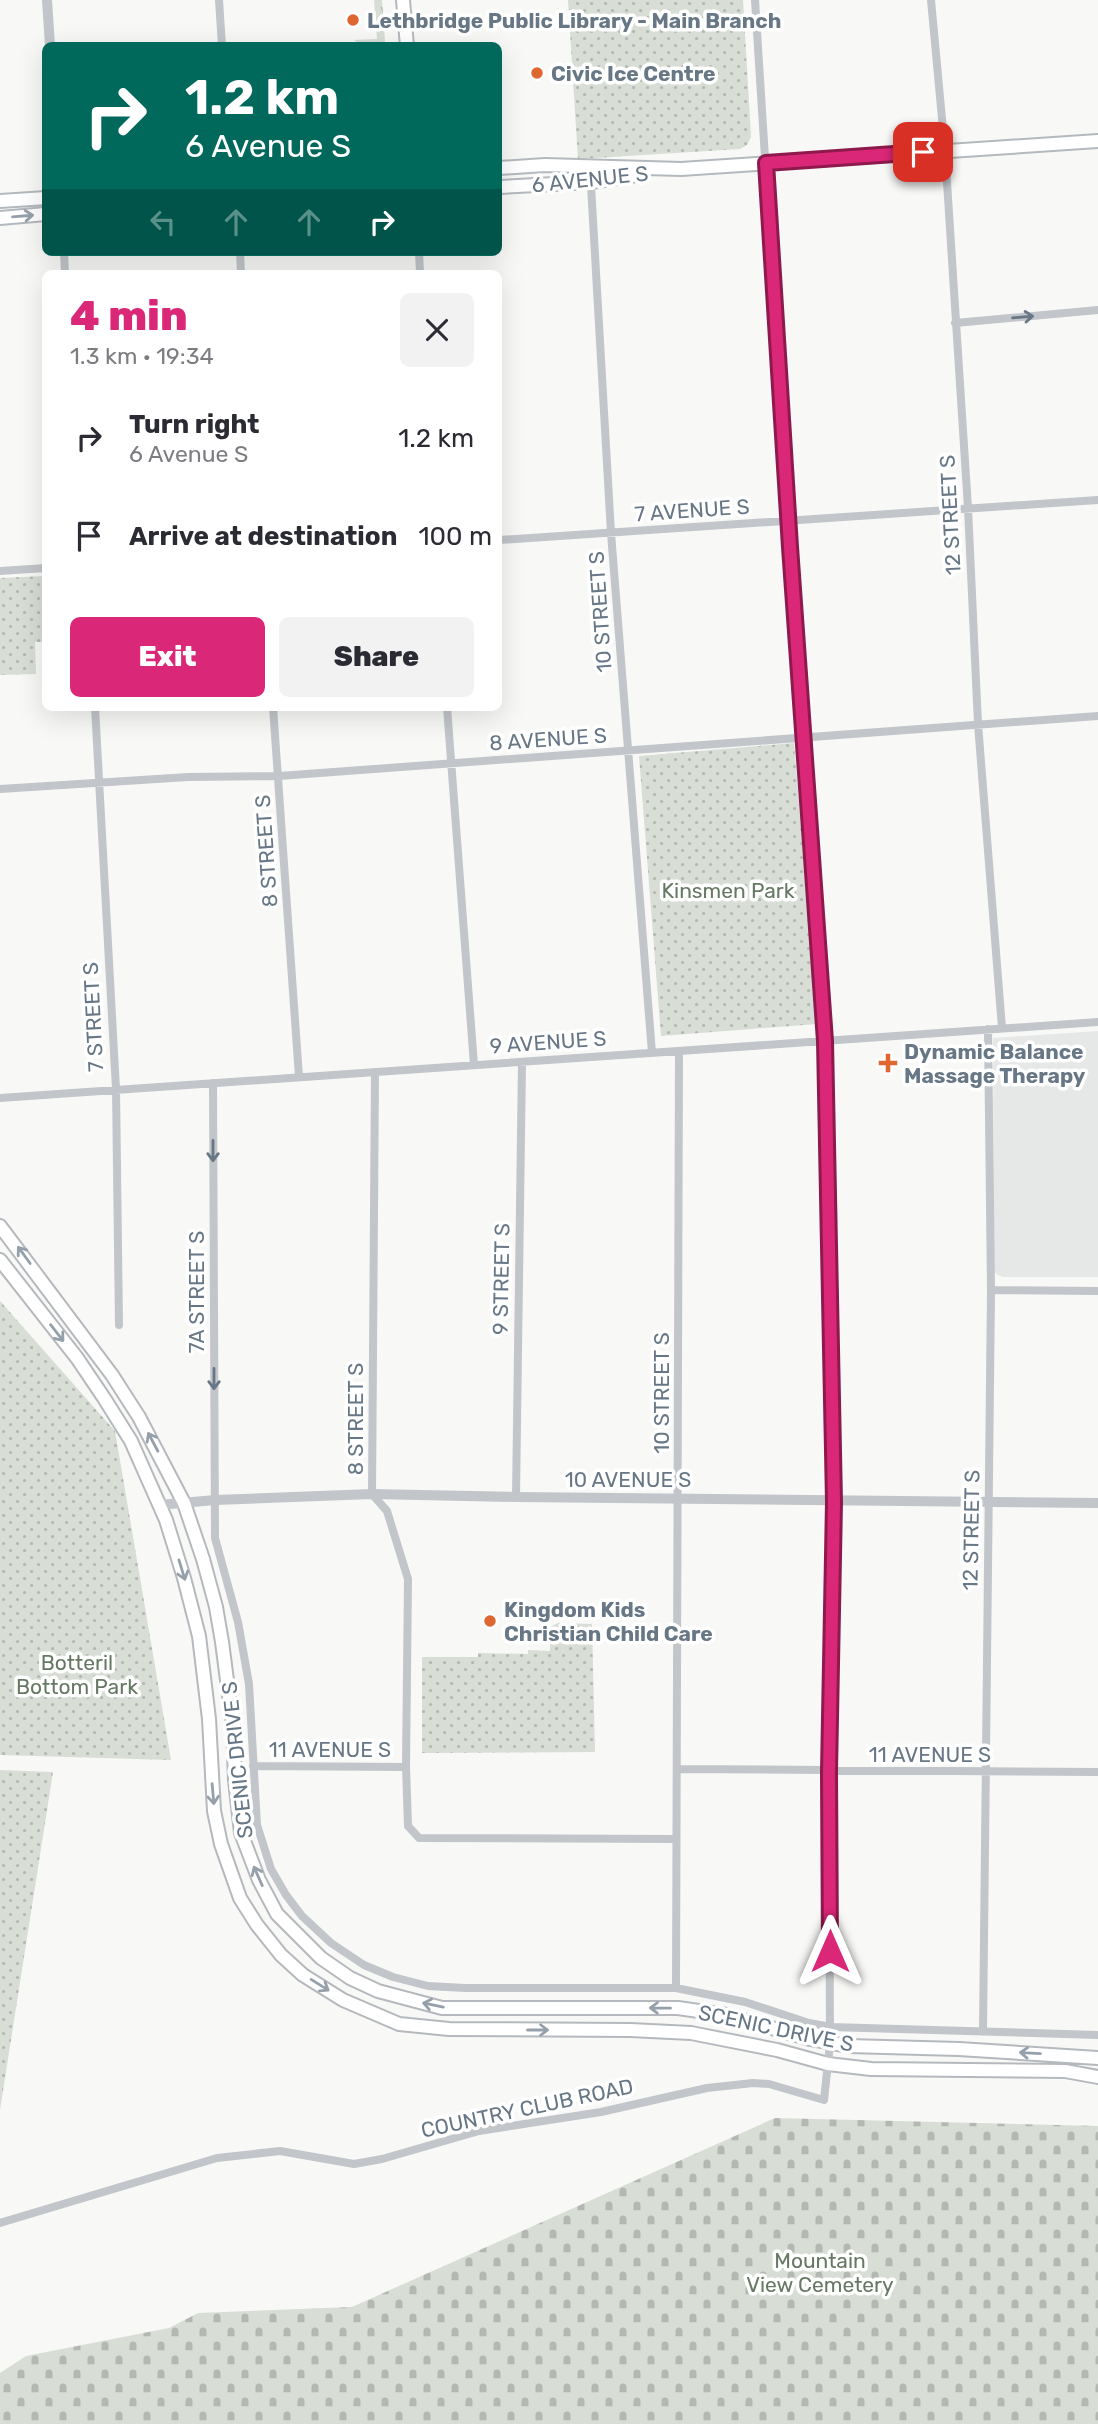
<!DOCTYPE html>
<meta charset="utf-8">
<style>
:root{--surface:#fff;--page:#f2f2f3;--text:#2b2b33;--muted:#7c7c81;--accent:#db2777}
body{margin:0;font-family:Rubik,sans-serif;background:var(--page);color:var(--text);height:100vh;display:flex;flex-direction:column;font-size:26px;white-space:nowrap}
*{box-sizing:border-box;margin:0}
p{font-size:23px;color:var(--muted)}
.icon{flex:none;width:38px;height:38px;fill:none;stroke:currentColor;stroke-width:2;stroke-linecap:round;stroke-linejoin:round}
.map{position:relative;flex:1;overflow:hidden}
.drawer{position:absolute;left:42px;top:270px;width:460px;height:441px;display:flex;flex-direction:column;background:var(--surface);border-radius:10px;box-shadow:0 7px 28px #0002}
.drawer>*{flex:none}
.hud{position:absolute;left:42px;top:42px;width:460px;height:214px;border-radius:10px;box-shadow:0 7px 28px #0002;background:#00695c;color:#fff;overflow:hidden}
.pin{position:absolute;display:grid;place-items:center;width:60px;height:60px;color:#fff;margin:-30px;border-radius:14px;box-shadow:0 4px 10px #0006}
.me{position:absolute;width:77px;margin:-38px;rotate:0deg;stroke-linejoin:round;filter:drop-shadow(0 0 5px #0008)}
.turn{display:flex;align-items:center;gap:24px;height:147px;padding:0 28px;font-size:32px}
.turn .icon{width:91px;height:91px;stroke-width:2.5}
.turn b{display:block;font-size:49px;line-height:60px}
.lanes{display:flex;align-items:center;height:66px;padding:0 28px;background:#0003;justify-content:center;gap:35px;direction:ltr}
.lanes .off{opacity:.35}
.round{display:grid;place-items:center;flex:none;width:74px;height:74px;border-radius:10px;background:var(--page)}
.overview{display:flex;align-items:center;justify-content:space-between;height:119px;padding:0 28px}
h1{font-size:42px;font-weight:800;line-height:52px;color:var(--accent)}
.button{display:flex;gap:14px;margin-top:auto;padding:14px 28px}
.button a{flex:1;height:80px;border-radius:10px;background:var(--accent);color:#fff;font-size:28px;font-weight:800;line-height:80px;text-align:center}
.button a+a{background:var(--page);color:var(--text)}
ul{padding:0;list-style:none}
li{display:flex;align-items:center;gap:21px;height:98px;padding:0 28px}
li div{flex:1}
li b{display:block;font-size:26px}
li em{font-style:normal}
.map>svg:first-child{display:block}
.built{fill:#e6e7e7}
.grass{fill:url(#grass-tufts)}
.cemetery{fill:url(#cemetery-stones)}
.park{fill:url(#park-dots)}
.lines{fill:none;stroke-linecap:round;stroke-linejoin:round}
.secondary-casing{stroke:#b4b9be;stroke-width:16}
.primary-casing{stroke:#b5b9bd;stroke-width:16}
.minor{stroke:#c2c5c9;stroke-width:8}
.tertiary{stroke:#c2c5c9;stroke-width:10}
.secondary{stroke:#fff;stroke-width:12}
.primary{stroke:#fff;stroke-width:12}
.oneway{stroke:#95a0aa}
.oneway2{stroke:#687786}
.route-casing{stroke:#8e194d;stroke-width:18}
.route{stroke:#db2777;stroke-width:12}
.poi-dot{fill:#de6630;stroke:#fff;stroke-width:2.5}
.labels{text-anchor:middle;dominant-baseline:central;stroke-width:7;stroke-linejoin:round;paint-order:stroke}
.poi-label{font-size:21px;font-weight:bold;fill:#687786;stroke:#fff;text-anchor:start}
.street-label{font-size:21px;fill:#687786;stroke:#fff}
.park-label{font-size:21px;fill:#667863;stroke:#fff}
</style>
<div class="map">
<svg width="1098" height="2424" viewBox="0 0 1098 2424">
<defs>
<pattern id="grass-tufts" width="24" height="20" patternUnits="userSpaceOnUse" patternTransform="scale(1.75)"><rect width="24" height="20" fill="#d8ddd5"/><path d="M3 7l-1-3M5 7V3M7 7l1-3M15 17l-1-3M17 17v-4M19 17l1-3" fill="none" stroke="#b3b8b2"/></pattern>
<pattern id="cemetery-stones" width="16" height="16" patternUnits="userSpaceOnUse" patternTransform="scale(1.75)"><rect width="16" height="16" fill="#d8ddd5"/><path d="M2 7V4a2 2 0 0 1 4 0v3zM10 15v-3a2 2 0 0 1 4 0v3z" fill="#b3b8b2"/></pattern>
<pattern id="park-dots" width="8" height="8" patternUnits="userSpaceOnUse" patternTransform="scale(1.75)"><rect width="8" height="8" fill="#d8ddd5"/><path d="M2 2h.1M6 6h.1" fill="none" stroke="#b3b8b2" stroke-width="1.8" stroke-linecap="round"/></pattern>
</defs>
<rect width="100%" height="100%" fill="#f8f8f6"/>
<path class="built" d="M1098,1031V1277H1003L996,1274L994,1270L993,1038Z"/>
<path class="grass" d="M374,0H382L385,42C373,45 365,48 354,40L377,39Z"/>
<path class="cemetery" d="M775,2118L1098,2126V2424H0V2373L26,2356L169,2328L198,2313L352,2307Z"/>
<path class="park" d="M568,0H743L751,137L747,145L740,149L578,159Z
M45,576V642H35L36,674L0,675V578Z
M794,743L817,1024L661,1036L639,756Z
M0,1301L115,1431L171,1760L0,1755Z
M558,1623L592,1624L595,1752L422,1753V1657H478V1653L528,1654V1650L550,1651V1627Z
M0,1770L53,1772L0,2110Z"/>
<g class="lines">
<defs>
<path id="secondary" d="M403,0L407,46
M499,168L545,165L681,169L1098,141
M499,187L591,182L643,174
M0,201L46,198
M0,218L46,214"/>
<path id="primary" d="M0,1226L112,1375L139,1417L184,1503L203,1559L216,1607L222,1642L233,1726L235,1780L241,1833L259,1880L277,1914L321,1958L350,1978L378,1991L442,2008H678L726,2015L810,2039L848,2046L959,2049L1098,2058
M0,1260L77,1358L104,1398L131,1441L166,1520L184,1578L199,1636L209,1719L214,1811L221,1844L240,1898L257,1925L281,1955L303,1975L343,2000L399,2024L449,2029L630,2030L691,2033L777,2050L828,2064L871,2069L1065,2071L1098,2077"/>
</defs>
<use href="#secondary" class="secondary-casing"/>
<use href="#primary" class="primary-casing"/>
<path class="minor" d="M219,0L222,46
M931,0L945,151L968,508L978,724L1002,1028
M590,168L611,533L652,1053
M64,252L65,273
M240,252L241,273
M419,252L420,273
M955,323L1098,310
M499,540L1098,500
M0,571L46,568
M95,707L116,1089L119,1325
M273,707L299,1077
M447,707L474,1065
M0,789L188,777L279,776L1098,716
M375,1072L372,1494L387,1511L408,1579L406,1767L408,1826L419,1838L676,1839
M213,1083L215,1538L238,1622L249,1684L257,1825L271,1869L286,1895L302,1916L331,1943L364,1965L393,1977L428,1986L465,1988H676L745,2002L809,2023L831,2027L1098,2035
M0,1098L1098,1022
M991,1290L1098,1291
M516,1497L522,1062
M253,1766L406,1767
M677,1769L1098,1772
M676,1988L679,1051
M983,2032L991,1290L988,1029
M0,2223L217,2158L280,2151L354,2164L382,2159L479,2131L601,2112L707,2088L753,2083L769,2084L824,2100L830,2044L829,1772L834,1502L825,1041L788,521L755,0"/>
<path class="tertiary" d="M47,0L50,46
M159,1505L215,1500L372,1494L516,1497L1098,1503"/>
<use href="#secondary" class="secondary"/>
<use href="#primary" class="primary"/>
</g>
<defs><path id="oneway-shaft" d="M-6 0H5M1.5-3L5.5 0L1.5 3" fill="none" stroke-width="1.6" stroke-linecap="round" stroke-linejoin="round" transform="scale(1.75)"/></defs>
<g class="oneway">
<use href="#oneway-shaft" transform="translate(23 216) rotate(-5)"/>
<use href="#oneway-shaft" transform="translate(24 1255) rotate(-126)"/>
<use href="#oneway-shaft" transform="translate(57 1333) rotate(52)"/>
<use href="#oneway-shaft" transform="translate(153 1442) rotate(-118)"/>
<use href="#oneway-shaft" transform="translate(182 1570) rotate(73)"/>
<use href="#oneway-shaft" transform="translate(213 1794) rotate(85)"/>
<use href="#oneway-shaft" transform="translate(258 1876) rotate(-114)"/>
<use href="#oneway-shaft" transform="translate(320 1985) rotate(32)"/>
<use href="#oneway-shaft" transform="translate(433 2005) rotate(-168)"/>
<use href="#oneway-shaft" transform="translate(660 2008) rotate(-179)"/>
<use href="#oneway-shaft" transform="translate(538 2030)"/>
<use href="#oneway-shaft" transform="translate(1030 2053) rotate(-177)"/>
</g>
<g class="oneway2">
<use href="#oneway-shaft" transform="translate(1023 317) rotate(-5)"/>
<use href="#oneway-shaft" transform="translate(213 1151) rotate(90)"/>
<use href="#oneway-shaft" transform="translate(214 1379) rotate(90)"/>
</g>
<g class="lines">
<defs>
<path id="route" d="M830,1951L829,1772L834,1502L825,1041L790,547L766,163L923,152"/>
</defs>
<use href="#route" class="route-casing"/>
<use href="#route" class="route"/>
</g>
<g class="poi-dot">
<circle cx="353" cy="20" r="7"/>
<circle cx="537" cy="73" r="7"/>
<path d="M884.5 1052.5h7v7h7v7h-7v7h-7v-7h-7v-7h7z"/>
<circle cx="490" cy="1621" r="7"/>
</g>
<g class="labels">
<g class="poi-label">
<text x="367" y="20">Lethbridge Public Library - Main Branch</text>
<text x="551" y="73">Civic Ice Centre</text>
<text x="904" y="1051">Dynamic Balance<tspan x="904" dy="24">Massage Therapy</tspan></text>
<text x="504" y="1609">Kingdom Kids<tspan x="504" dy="24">Christian Child Care</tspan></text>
</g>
<g class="street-label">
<text transform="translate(590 179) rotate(-6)">6 AVENUE S</text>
<text transform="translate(692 510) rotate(-4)">7 AVENUE S</text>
<text transform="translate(950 515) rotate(-93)">12 STREET S</text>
<text transform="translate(600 612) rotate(-94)">10 STREET S</text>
<text transform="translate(548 739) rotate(-4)">8 AVENUE S</text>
<text transform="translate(266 851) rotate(-94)">8 STREET S</text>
<text transform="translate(93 1017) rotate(-93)">7 STREET S</text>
<text transform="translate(548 1042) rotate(-4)">9 AVENUE S</text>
<text transform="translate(501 1279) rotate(-89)">9 STREET S</text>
<text transform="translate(196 1292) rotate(-90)">7A STREET S</text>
<text transform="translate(661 1393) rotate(-90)">10 STREET S</text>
<text transform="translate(355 1419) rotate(-90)">8 STREET S</text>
<text x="628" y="1479">10 AVENUE S</text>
<text transform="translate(971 1530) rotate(-89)">12 STREET S</text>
<text x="330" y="1749">11 AVENUE S</text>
<text x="930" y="1754">11 AVENUE S</text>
<text transform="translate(237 1760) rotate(-96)">SCENIC DRIVE S</text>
<text transform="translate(776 2028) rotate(12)">SCENIC DRIVE S</text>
<text transform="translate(527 2108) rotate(-12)">COUNTRY CLUB ROAD</text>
</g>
<g class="park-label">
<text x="728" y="890">Kinsmen Park</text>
<text x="77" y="1662">Botteril<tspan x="77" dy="24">Bottom Park</tspan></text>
<text x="820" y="2260">Mountain<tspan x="820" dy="24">View Cemetery</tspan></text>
</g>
</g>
</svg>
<div class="pin" style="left:923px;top:152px;background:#d93025"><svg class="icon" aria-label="arrive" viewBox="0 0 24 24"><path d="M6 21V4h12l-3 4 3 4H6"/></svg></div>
<svg class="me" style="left:830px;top:1951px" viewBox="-20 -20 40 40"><path d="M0-17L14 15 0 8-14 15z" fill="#db2777" stroke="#fff" stroke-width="4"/></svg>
<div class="hud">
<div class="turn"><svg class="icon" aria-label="right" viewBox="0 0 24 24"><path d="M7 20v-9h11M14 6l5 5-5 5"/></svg><div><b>1.2 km</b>6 Avenue S</div></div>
<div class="lanes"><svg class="icon off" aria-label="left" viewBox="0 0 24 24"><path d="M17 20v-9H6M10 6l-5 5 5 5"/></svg><svg class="icon off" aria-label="ahead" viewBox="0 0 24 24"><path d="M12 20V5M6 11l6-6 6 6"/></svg><svg class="icon off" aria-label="ahead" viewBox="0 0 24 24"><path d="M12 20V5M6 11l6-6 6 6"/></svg><svg class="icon" aria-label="right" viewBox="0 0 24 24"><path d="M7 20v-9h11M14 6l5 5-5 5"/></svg></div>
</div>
<section class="drawer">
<div class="overview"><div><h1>4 min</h1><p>1.3 km · 19:34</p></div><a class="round"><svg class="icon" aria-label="close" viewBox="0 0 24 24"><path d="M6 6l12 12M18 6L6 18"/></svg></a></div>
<ul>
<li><svg class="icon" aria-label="right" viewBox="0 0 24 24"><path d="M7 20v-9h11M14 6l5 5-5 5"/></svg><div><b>Turn right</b><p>6 Avenue S</p></div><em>1.2 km</em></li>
<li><svg class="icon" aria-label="arrive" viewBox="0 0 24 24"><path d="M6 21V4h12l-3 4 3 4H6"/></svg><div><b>Arrive at destination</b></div><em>100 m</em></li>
</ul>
<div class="button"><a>Exit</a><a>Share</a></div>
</section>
</div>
